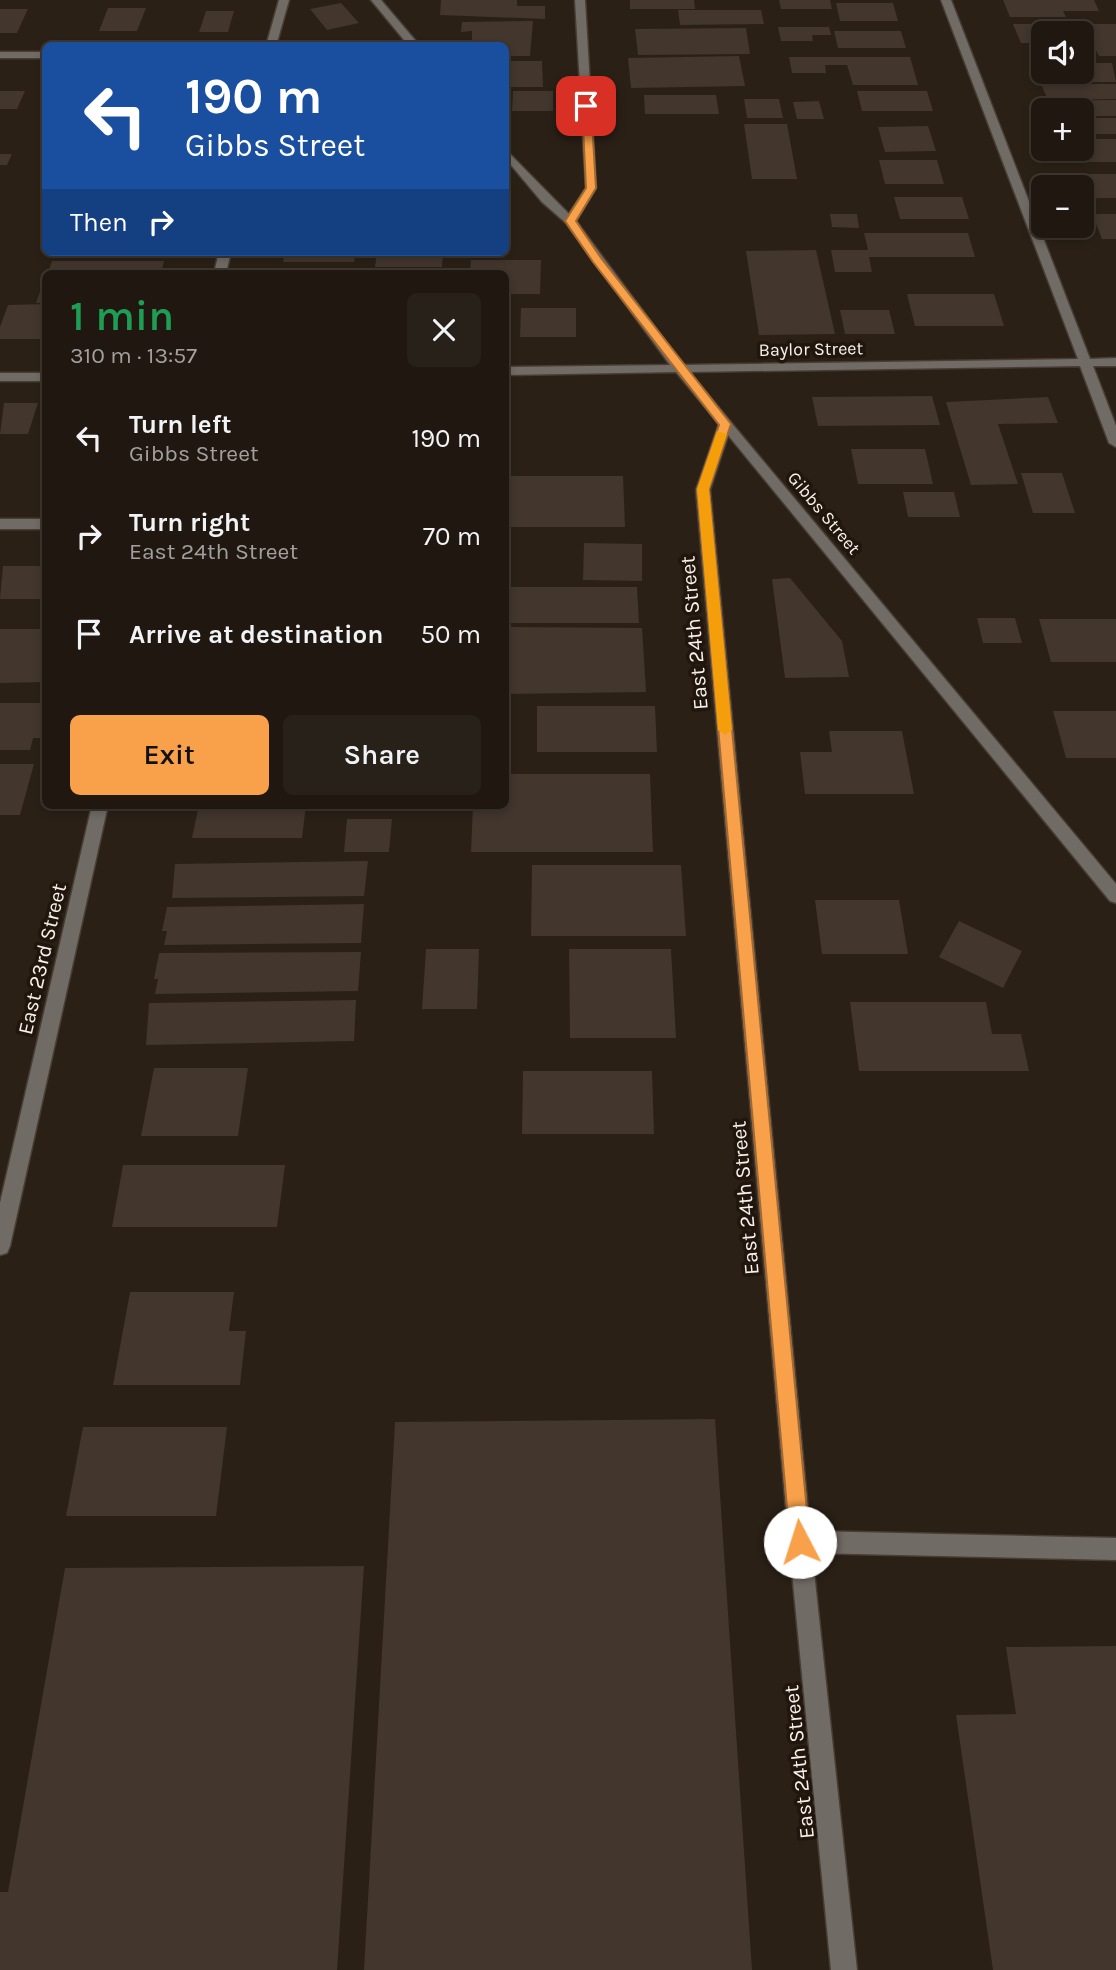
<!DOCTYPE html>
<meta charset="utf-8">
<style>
:root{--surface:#201810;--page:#282119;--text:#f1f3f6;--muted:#a2a09f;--line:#3d3730;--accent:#f8a14a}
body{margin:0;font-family:Karla,sans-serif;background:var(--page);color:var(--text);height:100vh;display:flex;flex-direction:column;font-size:26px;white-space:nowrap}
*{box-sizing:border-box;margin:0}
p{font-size:23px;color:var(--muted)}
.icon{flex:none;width:38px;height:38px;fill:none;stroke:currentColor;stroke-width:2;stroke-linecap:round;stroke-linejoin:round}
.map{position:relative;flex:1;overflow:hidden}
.drawer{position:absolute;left:42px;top:270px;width:467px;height:539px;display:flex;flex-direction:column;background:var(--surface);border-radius:10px;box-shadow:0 4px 10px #0003,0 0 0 2px var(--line)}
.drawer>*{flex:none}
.top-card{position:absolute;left:42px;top:42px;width:467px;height:214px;border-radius:10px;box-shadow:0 4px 10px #0003,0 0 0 2px var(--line);background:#1a4fa0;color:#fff;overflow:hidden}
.controls{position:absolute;left:1031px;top:21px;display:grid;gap:14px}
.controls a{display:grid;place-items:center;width:63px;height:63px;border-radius:10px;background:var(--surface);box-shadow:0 4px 10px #0003,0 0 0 2px var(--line);font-size:35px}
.pin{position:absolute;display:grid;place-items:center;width:60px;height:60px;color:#fff;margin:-30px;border-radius:14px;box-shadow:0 4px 10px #0006}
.me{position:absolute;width:77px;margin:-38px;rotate:355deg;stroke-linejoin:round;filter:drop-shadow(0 0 5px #0008)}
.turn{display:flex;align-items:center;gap:24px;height:147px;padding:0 28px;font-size:32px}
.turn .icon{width:91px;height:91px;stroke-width:2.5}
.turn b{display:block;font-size:49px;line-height:60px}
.then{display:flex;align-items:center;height:66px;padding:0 28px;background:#0003;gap:14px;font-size:26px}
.round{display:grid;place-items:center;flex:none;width:74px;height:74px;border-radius:10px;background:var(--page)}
.head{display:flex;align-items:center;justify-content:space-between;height:119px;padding:0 28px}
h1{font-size:42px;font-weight:600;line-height:52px;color:#1e9e55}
.cta{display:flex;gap:14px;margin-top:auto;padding:14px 28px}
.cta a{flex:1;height:80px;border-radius:10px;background:var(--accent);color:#111;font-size:28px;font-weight:600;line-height:80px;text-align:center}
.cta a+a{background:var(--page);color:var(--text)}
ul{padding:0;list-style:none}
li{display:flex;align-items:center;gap:21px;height:98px;padding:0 28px}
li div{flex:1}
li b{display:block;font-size:26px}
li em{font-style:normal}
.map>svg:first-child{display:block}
.building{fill:#42362d}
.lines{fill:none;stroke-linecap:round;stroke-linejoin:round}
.minor-casing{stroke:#473d34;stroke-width:3}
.minor{fill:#716b66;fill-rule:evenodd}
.route{fill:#f8a14a;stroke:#a16930;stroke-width:2}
.slow{fill:#f59e0b}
.labels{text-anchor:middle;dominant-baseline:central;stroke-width:7;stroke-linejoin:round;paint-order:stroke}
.far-street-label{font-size:18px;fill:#f8f0ea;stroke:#20160d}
.street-label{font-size:21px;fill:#f8f0ea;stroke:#20160d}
</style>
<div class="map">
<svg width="1116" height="1970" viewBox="0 0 1116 1970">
<rect width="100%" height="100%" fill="#2a2016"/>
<path class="building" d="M441,0H517V6H545V19L440,15Z
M630,0H694L695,9H630Z
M779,0H830L832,9H781Z
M1003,0H1094L1099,11H1063L1066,17H1010Z
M341,3L359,23L327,30L310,9Z
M836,3H893L898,21H840Z
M108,8H146L137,31H99Z
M0,9H28L17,33H0Z
M678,10H761L764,24L680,25Z
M206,11H234L228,32H199Z
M533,21L530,56H506V46H472V31L461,32L462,22Z
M1013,24H1116V56H1099L1092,43H1082V33H1043V43H1021Z
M778,27H829L831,35H812L813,41H781Z
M746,28L750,54L638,55L635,29Z
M834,31H901L906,48H838Z
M310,43H356V46H310Z
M739,56L745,86L631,88L628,58Z
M789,57H910L918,85H853L847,65H825L826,73H792Z
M506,61H542L543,87H506Z
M1030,63H1043V72H1082V63H1112L1116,82H1038Z
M1041,84H1116V99L1048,100Z
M0,91H25L17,109H0Z
M513,91H553V111H512Z
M857,91H927L933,111H862Z
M644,95H716L719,114H645Z
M744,99H779L783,118H747Z
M1116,100V116H1082V110H1052L1047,101Z
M819,101L824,119H797L793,102Z
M1082,118H1116V134H1082Z
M744,124H787L797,179H752Z
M928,126L936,151L885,152L878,127Z
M1082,139H1116V162H1073L1068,149H1082Z
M0,154H12L7,165H0Z
M879,160H937L944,184H885Z
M1079,174H1116V198H1088Z
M894,197H962L969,219H900Z
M830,214H857L859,228L832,227Z
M1092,214H1116V239H1102Z
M864,233H968L975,257H869L872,272H835L831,250H868Z
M816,250L835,334L759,335L746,251Z
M53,252H167L165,257H51Z
M285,252H356L354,262H283Z
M377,252H443L442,267H375Z
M471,260H541L540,294H506V273H470Z
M52,261H164L161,273H48Z
M43,283L46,303H36Z
M907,294H994L1004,326H915Z
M46,304V339H0V327L8,305Z
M521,308H576V337H520Z
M840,310H889L895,334H845Z
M932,396L940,425L818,426L812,397Z
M1048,397L1058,423L998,424L1018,484L971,485L946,402Z
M4,403H38L28,434H0Z
M851,449H925L933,484H858Z
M1021,473H1062L1075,513H1033Z
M506,476H623L625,527H506Z
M903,492H954L960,517H908Z
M584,543L642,544V581L583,580Z
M3,566H46V599H0Z
M790,578L842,641L849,677L785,678L772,579Z
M511,587H637L639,623H510Z
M977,618H1015L1022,643H983Z
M1039,619H1116V662H1051Z
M507,627L642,628L646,692L507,694Z
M0,629H46V682L0,683Z
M0,703H46L44,738H33L30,750H0Z
M537,706H655L657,752H537Z
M1053,711H1116V758H1066Z
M829,731H902L914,794H805L800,752H832Z
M0,764H34L20,815H0Z
M506,774H650L653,852H471L473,805H506Z
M199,805H306L302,838H192Z
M347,819H392L389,852H344Z
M368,861L364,896L172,898L175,864Z
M532,865H681L686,936H531Z
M815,900H899L908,954H822Z
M364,904L361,943L164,945L167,931H162L167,907Z
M959,921L1022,951L1003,988L939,957Z
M426,949H479L477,1009H422Z
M569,949H671L676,1038H570Z
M361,952L358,991L155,994L158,979H154L159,953Z
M356,1000L354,1041L146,1045L149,1003Z
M850,1002H986L992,1034H1021L1029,1071H859Z
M154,1068H248L238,1136H141Z
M523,1071H652L654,1134H522Z
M123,1165H285L277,1227H112Z
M130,1292H234L229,1331H246L240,1385H113Z
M715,1419L752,1970H364L395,1422Z
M83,1427H227L216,1516H66Z
M364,1566L337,1970H0V1892H8L65,1568Z
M1116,1646V1970H993L956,1715L1016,1714L1006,1647Z"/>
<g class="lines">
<defs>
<path id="minor" d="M279,0H289L276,46H266Z
M371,0H381L420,46H409Z
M575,0H585L596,188L576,221L683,365L1078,359L941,0H951L1090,359L1116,358V366H1093L1116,426V447L1109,443L1080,366L689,372L1116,884V903L1110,901L728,435L710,490L810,1531L1116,1538V1560L812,1553L857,1970H831L789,1542L696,490L719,424L676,372L506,375V367L670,365L566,223L542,202L506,159V150L569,214L586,188Z
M0,52H46V58H0Z
M219,252H231L226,273H214Z
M0,373H46V381H0Z
M0,519H46V529H0Z
M92,805H108L10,1246L7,1253L0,1255V1203Z"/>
</defs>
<use href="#minor" class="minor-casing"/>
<use href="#minor" class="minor"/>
</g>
<path class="route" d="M586,104L591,106L596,188L576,221L601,258L731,424L709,489L810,1542L807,1549L800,1552L793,1549L790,1542L697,489L719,425L593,262L565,221L586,188L582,106Z"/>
<path class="slow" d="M717,431L727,434L709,489L732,730L725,735L718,730L697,489Z"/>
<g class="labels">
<g class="far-street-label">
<text transform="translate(811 349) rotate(-1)">Baylor Street</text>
<text transform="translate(824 513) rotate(50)">Gibbs Street</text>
</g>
<g class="street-label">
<text transform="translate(694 633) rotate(-95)">East 24th Street</text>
<text transform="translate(42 959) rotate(-77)">East 23rd Street</text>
<text transform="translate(745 1198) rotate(-95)">East 24th Street</text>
<text transform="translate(799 1762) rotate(-96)">East 24th Street</text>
</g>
</g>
</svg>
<div class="controls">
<a><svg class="icon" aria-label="sound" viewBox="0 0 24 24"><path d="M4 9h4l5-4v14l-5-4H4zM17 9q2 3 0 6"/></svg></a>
<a>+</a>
<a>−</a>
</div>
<div class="pin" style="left:586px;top:106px;background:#d93025"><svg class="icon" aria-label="arrive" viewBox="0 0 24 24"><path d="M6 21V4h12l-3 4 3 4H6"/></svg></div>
<svg class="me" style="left:800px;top:1542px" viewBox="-20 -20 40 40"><circle r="19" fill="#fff"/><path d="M0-13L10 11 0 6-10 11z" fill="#f8a14a"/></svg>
<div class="top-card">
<div class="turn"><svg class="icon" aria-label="left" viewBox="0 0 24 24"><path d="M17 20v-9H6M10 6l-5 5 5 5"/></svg><div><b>190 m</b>Gibbs Street</div></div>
<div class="then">Then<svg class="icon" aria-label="right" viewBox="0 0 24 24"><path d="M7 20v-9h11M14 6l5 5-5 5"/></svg></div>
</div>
<section class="drawer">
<div class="head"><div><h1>1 min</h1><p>310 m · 13:57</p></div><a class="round"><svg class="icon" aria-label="close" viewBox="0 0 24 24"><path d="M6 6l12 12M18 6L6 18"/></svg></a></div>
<ul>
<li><svg class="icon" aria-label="left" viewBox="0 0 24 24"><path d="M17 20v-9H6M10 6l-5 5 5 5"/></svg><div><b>Turn left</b><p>Gibbs Street</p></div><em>190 m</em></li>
<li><svg class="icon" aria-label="right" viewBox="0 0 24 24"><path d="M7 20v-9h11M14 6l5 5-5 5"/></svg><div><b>Turn right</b><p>East 24th Street</p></div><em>70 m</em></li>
<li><svg class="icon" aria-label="arrive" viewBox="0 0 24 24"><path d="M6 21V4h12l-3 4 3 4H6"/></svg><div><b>Arrive at destination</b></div><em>50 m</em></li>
</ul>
<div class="cta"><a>Exit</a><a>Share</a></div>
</section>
</div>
